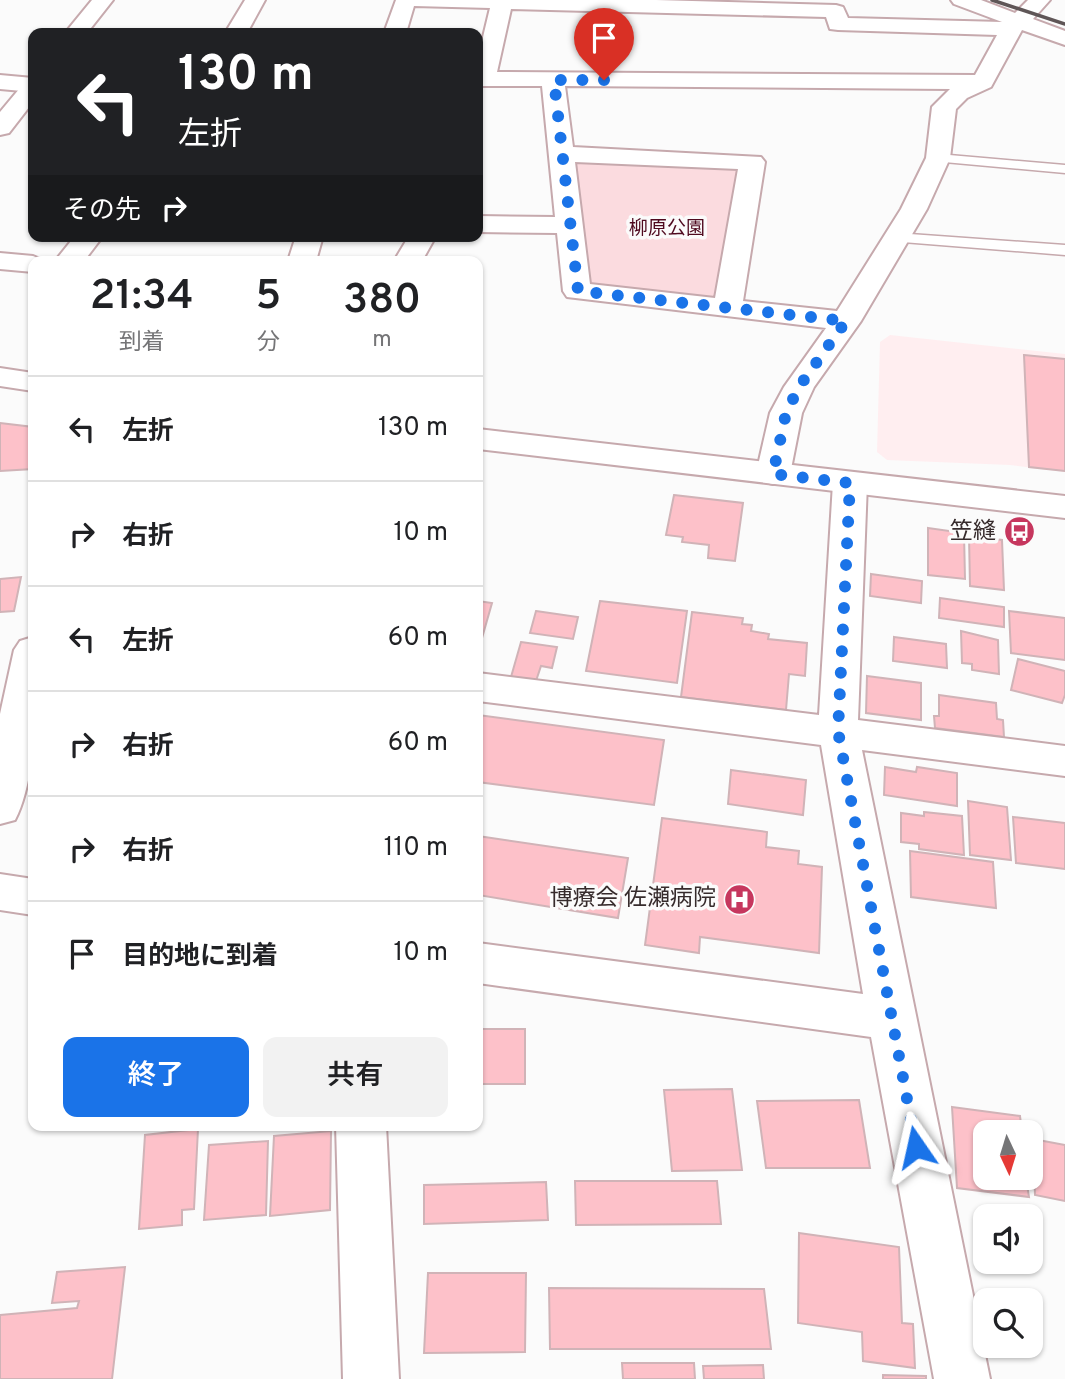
<!DOCTYPE html>
<html lang="ja">
<meta charset="utf-8">
<style>
:root{--surface:#fff;--page:#f2f2f2;--text:#202124;--muted:#757577;--line:#e0e0e0;--accent:#1a73e8}
body{margin:0;font-family:Overpass,"Noto Sans JP",sans-serif;background:var(--page);color:var(--text);height:100vh;display:flex;flex-direction:column;font-size:26px;white-space:nowrap}
*{box-sizing:border-box;margin:0}
p{font-size:23px;color:var(--muted)}
.icon{flex:none;width:38px;height:38px;fill:none;stroke:currentColor;stroke-width:2;stroke-linecap:round;stroke-linejoin:round}
.map{position:relative;flex:1;overflow:hidden}
.drawer{position:absolute;left:28px;top:256px;width:455px;height:875px;display:flex;flex-direction:column;background:var(--surface);border-radius:14px;box-shadow:0 2px 5px #0004}
.drawer>*{flex:none}
.banner{position:absolute;left:28px;top:28px;width:455px;height:214px;border-radius:14px;box-shadow:0 2px 5px #0004;background:#202124;color:#fff;overflow:hidden}
.needle{width:46px;rotate:176deg}
.tools{position:absolute;left:973px;top:1120px;display:grid;gap:14px}
.tools a{display:grid;place-items:center;width:70px;height:70px;border-radius:14px;background:var(--surface);box-shadow:0 2px 5px #0004;font-size:35px}
.pin{position:absolute;display:grid;place-items:center;width:60px;height:60px;color:#fff;margin:-72px -30px;border-radius:50% 50% 50% 0;rotate:-45deg;box-shadow:0 0 7px #0007}
.pin .icon{rotate:45deg}
.me{position:absolute;width:77px;margin:-38px;rotate:349deg;stroke-linejoin:round;filter:drop-shadow(0 0 5px #0008)}
.turn{display:flex;align-items:center;gap:24px;height:147px;padding:0 35px;font-size:32px}
.turn .icon{width:91px;height:91px;stroke-width:2.5}
.turn b{display:block;font-size:49px;line-height:60px}
.then{display:flex;align-items:center;height:66px;padding:0 35px;background:#0003;gap:14px;font-size:26px}
.eta{display:flex;justify-content:space-evenly;align-items:center;height:119px;text-align:center}
.eta b{font-size:42px;font-weight:600;line-height:49px}
.cta{display:flex;gap:14px;margin-top:auto;padding:14px 35px}
.cta a{flex:1;height:80px;border-radius:14px;background:var(--accent);color:#fff;font-size:28px;font-weight:600;line-height:80px;text-align:center}
.cta a+a{background:var(--page);color:var(--text)}
ul{padding:0;list-style:none}
li{display:flex;align-items:center;gap:21px;height:105px;padding:0 35px;border-top:2px solid var(--line)}
li div{flex:1}
li b{display:block;font-size:26px}
li em{font-style:normal}
.map>svg:first-child{display:block}
.built{fill:#ffeef0}
.green{fill:#fbdbdf}
.building{fill:#fdc1c9;stroke:#d0b3b7;stroke-width:2}
.lines{fill:none;stroke-linecap:round;stroke-linejoin:round}
.service-casing{stroke:#c6a9ad;stroke-width:3}
.minor-casing{stroke:#c6a9ad;stroke-width:4}
.tertiary-casing{stroke:#c6a9ad;stroke-width:4}
.service{fill:#fff;fill-rule:evenodd}
.minor{fill:#fff;fill-rule:evenodd}
.tertiary{fill:#fff;fill-rule:evenodd}
.rail{stroke:#5f5657;stroke-width:3.5}
.route{stroke:#1a73e8;stroke-width:12;stroke-dasharray:0 21.6}
.labels{text-anchor:middle;dominant-baseline:central;stroke-width:7;stroke-linejoin:round;paint-order:stroke}
.far-park-label{font-size:19px;fill:#4f0a1f;stroke:#fbfbfb}
.poi-label{font-size:23px;fill:#362b2c;stroke:#fbfbfb;text-anchor:end}
</style>
<div class="map">
<svg width="1065" height="1379" viewBox="0 0 1065 1379">
<rect width="100%" height="100%" fill="#fbfbfb"/>
<path class="built" d="M890,335L1065,354V472L1010,465L887,460L877,452L880,342Z"/>
<path class="green" d="M562,154L752,162L728,308L577,291Z"/>
<path class="building" d="M1024,355L1065,359V471L1029,467Z
M0,423L33,427V469L0,471Z
M674,495L743,503L735,561L708,558L709,545L682,542L683,537L666,535Z
M928,528L964,533L965,579L928,575Z
M969,536L1002,540L1004,590L970,586Z
M871,574L922,581L921,603L870,596Z
M21,577L14,611L0,612V579Z
M940,598L1004,607V627L939,618Z
M478,601L492,603L478,652Z
M600,601L687,611L677,683L586,671Z
M536,611L578,617L573,639L530,633Z
M1009,611L1065,618V660L1011,653Z
M692,612L743,618L742,624L752,625L751,631L769,634L768,639L807,643L805,676L789,674L786,710L681,697Z
M961,631L998,640L999,674L972,670V664L962,663Z
M894,637L946,644L947,668L893,661Z
M521,642L557,647L552,668L541,666L536,681L511,677Z
M1018,659L1065,671V695L1062,703L1011,690Z
M867,676L921,683V720L866,713Z
M939,695L996,703L997,719L1003,720L1004,737L935,728L934,716H939Z
M478,715L664,740L654,805L478,782Z
M885,767L916,772L917,767L957,773V806L884,795Z
M731,770L806,780L803,815L728,804Z
M968,801L1007,807L1011,860L970,855Z
M924,812L962,816L964,855L919,849V844L901,842V813L924,816Z
M1013,817L1065,823V869L1016,863Z
M662,818L767,832L766,847L799,851L798,864L822,867L819,953L700,937L699,953L645,945Z
M478,836L628,858L618,918L478,895Z
M910,851L993,862L996,908L911,897Z
M478,1029H525V1084H478Z
M732,1089L742,1170L672,1171L664,1090Z
M859,1100L870,1168H766L757,1101Z
M952,1107L1020,1116L1022,1132H985V1178H1026L1029,1197L957,1188Z
M198,1129L194,1209L182,1210V1225L139,1229L145,1135Z
M331,1131L330,1210L270,1216L274,1136Z
M1033,1139L1065,1145V1201L1035,1195Z
M268,1141L266,1215L204,1220L209,1145Z
M575,1181H717L721,1224L576,1225Z
M546,1182L548,1220L424,1224V1185Z
M799,1233L899,1247L902,1323L913,1324L915,1368L863,1361L862,1332L798,1323Z
M125,1267L112,1379H0V1315L77,1308L79,1301L52,1303L57,1272Z
M428,1273H526L525,1352L424,1353Z
M549,1288L764,1289L771,1349H550Z
M622,1363H694L695,1379H623Z
M763,1365L764,1379H704L703,1366Z
M883,1375L926,1376V1379H883Z"/>
<g class="lines">
<defs>
<path id="service" d="M938,154L1065,165V173L933,161L931,158L933,155Z
M896,233L1065,245V255L890,241L888,238L890,235Z"/>
<path id="minor" d="M245,0H265L247,33H225Z
M396,0H656L836,5L843,7L848,18L1002,22L954,4L951,0H981L1015,13L1028,0H1050L1033,19L1065,31V45L1022,30L991,87L967,98L956,109L950,158L927,209L861,321L814,387L802,413L790,474L785,481L773,484L761,481L756,474L770,413L784,387L826,328L567,297L563,291L557,233L478,232V216L555,217L542,86H478V58L490,8L414,6L406,33H384ZM511,9L826,17L830,29L838,30L997,35L975,75L497,72ZM565,86L950,89L932,107L926,158L901,209L837,311L743,301L765,162L761,157L573,147ZM575,162L738,169L715,298L590,284Z
M0,75L33,78V92L0,89Z
M75,236H103L84,261H55Z
M296,236H323L316,261H288Z
M409,236H436L422,261H394Z
M0,253L33,256L45,261H33V272L0,269Z
M850,473L862,476L867,483L858,720L1065,746V776L862,750L990,1379H934L871,1037L478,983V943L863,994L821,745L478,701V673L819,715L833,483L838,476Z
M33,637C35,688 39,774 15,820L0,824V714L14,650L20,641Z
M0,874L33,879V915L0,910Z
M336,1125H386L399,1379H343Z"/>
<path id="tertiary" d="M92,0H113L87,33H65Z
M33,80V102L9,133L0,135V112L25,82Z
M0,368L33,373V391L0,386Z
M478,429L1065,496V518L478,449Z"/>
</defs>
<use href="#service" class="service-casing"/>
<use href="#minor" class="minor-casing"/>
<use href="#tertiary" class="tertiary-casing"/>
<use href="#service" class="service"/>
<use href="#minor" class="minor"/>
<use href="#tertiary" class="tertiary"/>
<path class="rail" d="M992,0L1065,24"/>
</g>
<g class="lines">
<path class="route" d="M604,80H554L578,291L846,321L799,387L786,413L773,474L850,483L838,731L916,1147"/>
</g>
<defs>
<symbol id="bus-disc" viewBox="-11 -11 22 22"><circle r="9.5" fill="#c6375e" stroke="#fbfbfb"/><path d="M-5-6H5V4H4V6H2V4H-2V6H-4V4H-5ZM-3.5-4V0h7V-4ZM-3.5 1.2v1.5H-2V1.2ZM2 1.2v1.5H3.5V1.2Z" fill="#fff"/></symbol>
<symbol id="hospital-disc" viewBox="-11 -11 22 22"><circle r="9.5" fill="#c6375e" stroke="#fbfbfb"/><path d="M-5-5h3v3.5h4V-5h3V5h-3V1.5h-4V5h-3Z" fill="#fff"/></symbol>
</defs>
<g fill-rule="evenodd">
<use href="#bus-disc" x="1002" y="514" width="35" height="35"/>
<use href="#hospital-disc" x="722" y="882" width="35" height="35"/>
</g>
<g class="labels">
<g class="far-park-label">
<text x="667" y="229">柳原公園</text>
</g>
<g class="poi-label">
<text x="996" y="532">笠縫</text>
<text x="716" y="899">博療会 佐瀬病院</text>
</g>
</g>
</svg>
<div class="tools">
<a><svg class="needle" viewBox="-14 -14 28 28"><path d="M0-13l5 13h-10z" fill="#e53935"/><path d="M0 13l5-13h-10z" fill="#757577"/></svg></a>
<a><svg class="icon" aria-label="sound" viewBox="0 0 24 24"><path d="M4 9h4l5-4v14l-5-4H4zM17 9q2 3 0 6"/></svg></a>
<a><svg class="icon" aria-label="search" viewBox="0 0 24 24"><circle cx="10" cy="10" r="6"/><path d="M15 15l6 6"/></svg></a>
</div>
<div class="pin" style="left:604px;top:80px;background:#d93025"><svg class="icon" aria-label="arrive" viewBox="0 0 24 24"><path d="M6 21V4h12l-3 4 3 4H6"/></svg></div>
<svg class="me" style="left:916px;top:1147px" viewBox="-20 -20 40 40"><path d="M0-17L14 15 0 8-14 15z" fill="#1a73e8" stroke="#fff" stroke-width="4"/></svg>
<div class="banner">
<div class="turn"><svg class="icon" aria-label="left" viewBox="0 0 24 24"><path d="M17 20v-9H6M10 6l-5 5 5 5"/></svg><div><b>130 m</b>左折</div></div>
<div class="then">その先<svg class="icon" aria-label="right" viewBox="0 0 24 24"><path d="M7 20v-9h11M14 6l5 5-5 5"/></svg></div>
</div>
<section class="drawer">
<div class="eta">
<div><b>21:34</b><p>到着</p></div>
<div><b>5</b><p>分</p></div>
<div><b>380</b><p>m</p></div>
</div>
<ul>
<li><svg class="icon" aria-label="left" viewBox="0 0 24 24"><path d="M17 20v-9H6M10 6l-5 5 5 5"/></svg><div><b>左折</b></div><em>130 m</em></li>
<li><svg class="icon" aria-label="right" viewBox="0 0 24 24"><path d="M7 20v-9h11M14 6l5 5-5 5"/></svg><div><b>右折</b></div><em>10 m</em></li>
<li><svg class="icon" aria-label="left" viewBox="0 0 24 24"><path d="M17 20v-9H6M10 6l-5 5 5 5"/></svg><div><b>左折</b></div><em>60 m</em></li>
<li><svg class="icon" aria-label="right" viewBox="0 0 24 24"><path d="M7 20v-9h11M14 6l5 5-5 5"/></svg><div><b>右折</b></div><em>60 m</em></li>
<li><svg class="icon" aria-label="right" viewBox="0 0 24 24"><path d="M7 20v-9h11M14 6l5 5-5 5"/></svg><div><b>右折</b></div><em>110 m</em></li>
<li><svg class="icon" aria-label="arrive" viewBox="0 0 24 24"><path d="M6 21V4h12l-3 4 3 4H6"/></svg><div><b>目的地に到着</b></div><em>10 m</em></li>
</ul>
<div class="cta"><a>終了</a><a>共有</a></div>
</section>
</div>
